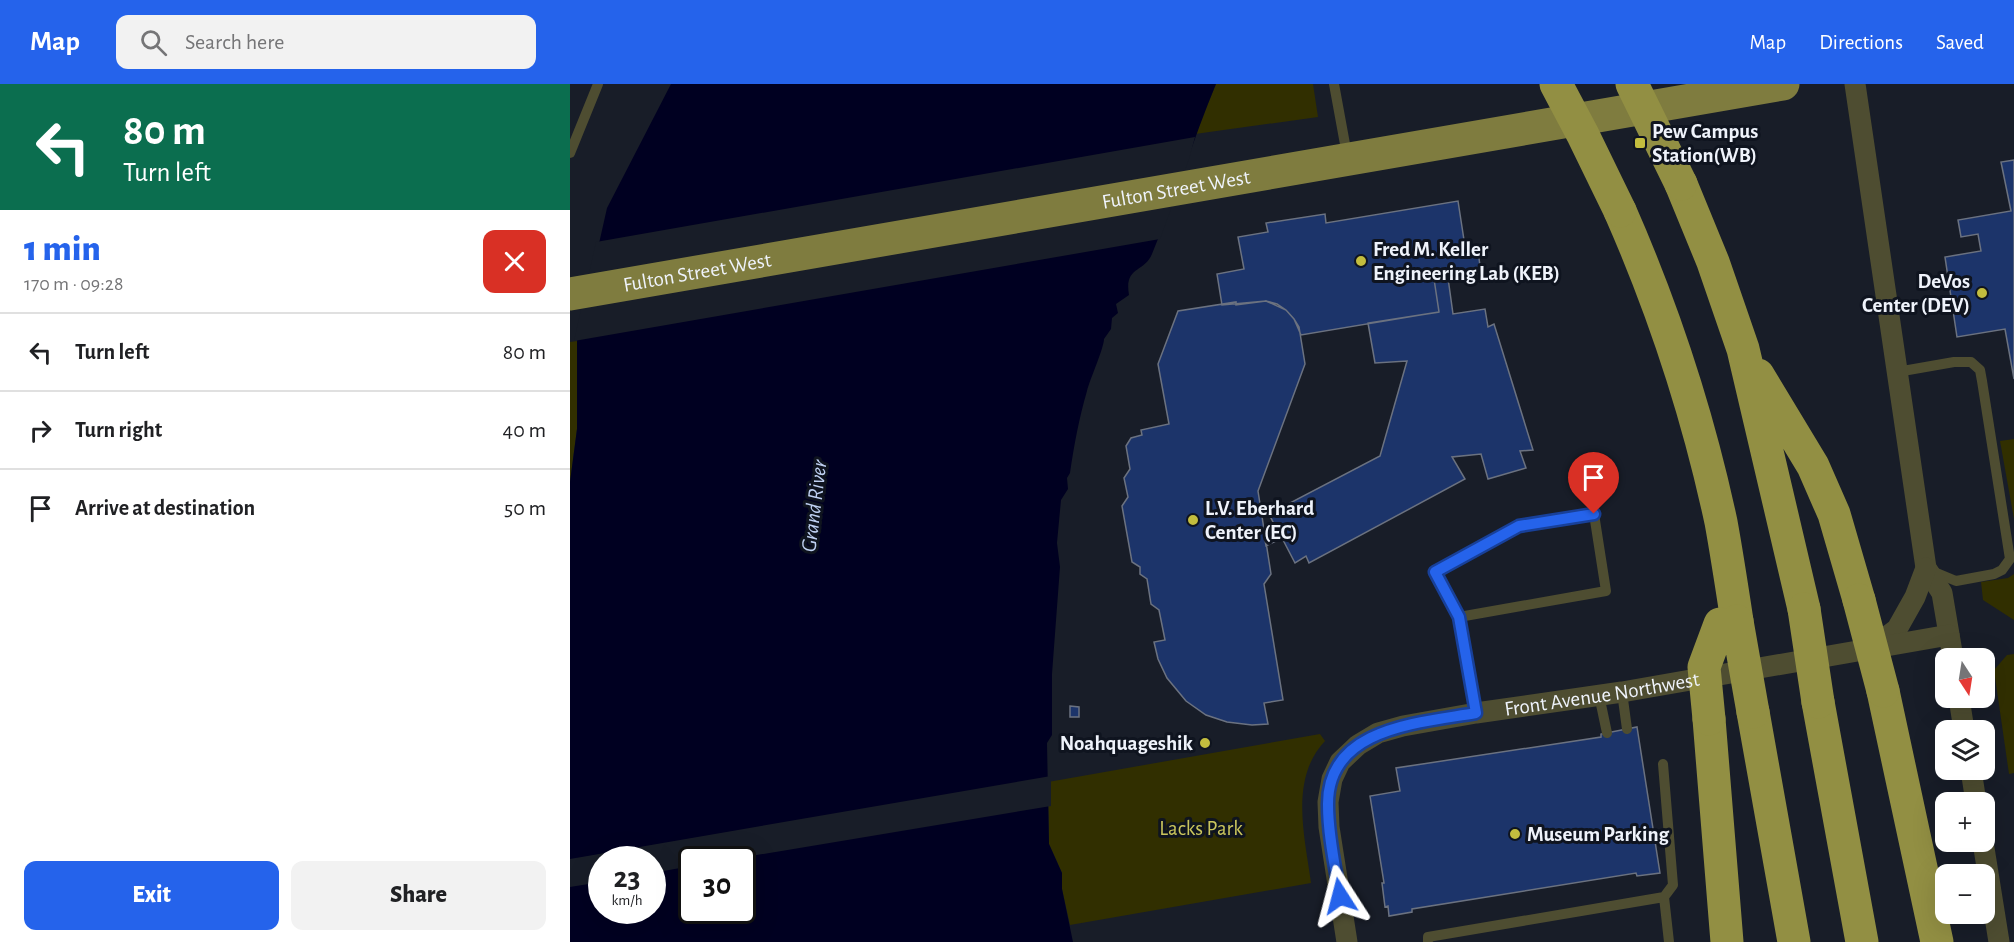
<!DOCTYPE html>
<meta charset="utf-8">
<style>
:root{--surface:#fff;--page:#f2f2f2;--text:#202124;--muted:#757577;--line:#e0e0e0;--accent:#2563eb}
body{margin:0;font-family:"Alegreya Sans",sans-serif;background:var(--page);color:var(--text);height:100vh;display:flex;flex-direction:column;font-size:22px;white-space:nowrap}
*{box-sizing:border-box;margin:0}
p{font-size:20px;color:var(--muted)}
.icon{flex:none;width:33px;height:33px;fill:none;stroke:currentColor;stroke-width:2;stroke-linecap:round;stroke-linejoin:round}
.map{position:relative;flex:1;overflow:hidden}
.details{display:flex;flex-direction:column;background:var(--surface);width:570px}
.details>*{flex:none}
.guide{background:#0b6e4f;color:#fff;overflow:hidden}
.needle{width:39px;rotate:168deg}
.buttons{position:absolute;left:1365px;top:564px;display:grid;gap:12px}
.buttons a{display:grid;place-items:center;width:60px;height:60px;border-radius:12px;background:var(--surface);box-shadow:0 6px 24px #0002;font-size:30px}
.speed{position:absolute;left:18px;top:762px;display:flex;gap:12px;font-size:30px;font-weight:700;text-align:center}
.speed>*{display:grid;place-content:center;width:78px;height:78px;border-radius:50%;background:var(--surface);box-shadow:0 6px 24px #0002;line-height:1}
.speed small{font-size:15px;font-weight:400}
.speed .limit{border:3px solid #111;border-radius:9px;background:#fff;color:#111}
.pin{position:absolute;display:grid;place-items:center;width:51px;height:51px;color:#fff;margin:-62px -26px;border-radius:50% 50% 50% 0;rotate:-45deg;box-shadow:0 0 6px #0007}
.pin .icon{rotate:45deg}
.me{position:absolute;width:66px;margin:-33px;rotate:351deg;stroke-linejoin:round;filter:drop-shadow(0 0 4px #0008)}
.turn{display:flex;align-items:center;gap:21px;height:126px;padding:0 24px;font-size:27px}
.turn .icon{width:78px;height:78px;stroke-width:2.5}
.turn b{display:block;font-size:42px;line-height:51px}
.round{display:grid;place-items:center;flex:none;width:63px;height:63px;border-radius:12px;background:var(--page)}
.overview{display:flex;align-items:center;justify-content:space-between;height:102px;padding:0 24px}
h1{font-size:36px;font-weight:800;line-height:45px;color:var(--accent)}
.primary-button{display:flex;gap:12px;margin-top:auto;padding:12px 24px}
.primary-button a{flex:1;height:69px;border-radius:12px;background:var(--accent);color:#fff;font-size:24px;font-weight:800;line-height:69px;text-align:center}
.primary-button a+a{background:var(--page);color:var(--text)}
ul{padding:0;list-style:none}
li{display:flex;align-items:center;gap:18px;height:78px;padding:0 24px;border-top:2px solid var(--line)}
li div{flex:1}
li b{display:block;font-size:22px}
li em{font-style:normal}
header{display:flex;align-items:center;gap:36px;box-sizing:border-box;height:84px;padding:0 30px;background:var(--accent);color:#fff}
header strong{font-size:28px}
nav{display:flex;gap:33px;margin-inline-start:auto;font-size:21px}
.search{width:420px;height:54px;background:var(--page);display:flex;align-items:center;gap:15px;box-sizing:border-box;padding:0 21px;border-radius:12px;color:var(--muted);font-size:22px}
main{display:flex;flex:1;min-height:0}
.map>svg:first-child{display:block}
.green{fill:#312f00}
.water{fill:#000021;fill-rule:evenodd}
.pier{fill:#181d28}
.building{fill:#1c346a;stroke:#6b7280;stroke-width:1.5}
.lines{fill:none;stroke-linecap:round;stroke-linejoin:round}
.lane{stroke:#4e4d31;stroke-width:10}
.street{stroke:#4e4d31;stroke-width:21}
.primary{stroke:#7f7c3f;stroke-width:33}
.highway{stroke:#928f43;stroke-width:33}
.highway-bridge{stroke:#928f43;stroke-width:33}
.route-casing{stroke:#184099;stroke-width:15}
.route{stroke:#2563eb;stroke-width:10}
.poi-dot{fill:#c3bd3e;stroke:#0f141f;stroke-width:2}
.labels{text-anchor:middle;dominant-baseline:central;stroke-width:6;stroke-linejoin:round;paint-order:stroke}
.poi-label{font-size:21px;font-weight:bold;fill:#eff3fb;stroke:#0f141f;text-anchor:start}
.street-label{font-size:21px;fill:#eff3fb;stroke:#0f141f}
.park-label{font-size:21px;fill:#cbc65d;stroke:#0f141f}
.water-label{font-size:22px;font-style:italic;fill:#bfd0f2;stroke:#0f141f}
</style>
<header>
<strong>Map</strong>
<div class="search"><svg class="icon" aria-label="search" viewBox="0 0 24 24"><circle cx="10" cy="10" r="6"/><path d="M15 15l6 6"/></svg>Search here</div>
<nav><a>Map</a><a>Directions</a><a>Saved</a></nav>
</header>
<main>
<section class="details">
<div class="guide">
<div class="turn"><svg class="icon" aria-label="left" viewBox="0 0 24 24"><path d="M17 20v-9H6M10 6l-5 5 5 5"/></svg><div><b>80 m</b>Turn left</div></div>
</div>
<div class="overview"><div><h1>1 min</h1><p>170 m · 09:28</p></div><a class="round" style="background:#d93025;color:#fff"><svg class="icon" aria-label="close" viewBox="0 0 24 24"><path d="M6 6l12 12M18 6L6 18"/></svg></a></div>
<ul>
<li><svg class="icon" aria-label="left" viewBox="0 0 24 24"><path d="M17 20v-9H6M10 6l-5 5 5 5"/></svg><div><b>Turn left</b></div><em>80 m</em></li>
<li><svg class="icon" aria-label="right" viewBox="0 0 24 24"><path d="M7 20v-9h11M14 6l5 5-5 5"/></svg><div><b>Turn right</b></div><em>40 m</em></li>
<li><svg class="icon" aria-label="arrive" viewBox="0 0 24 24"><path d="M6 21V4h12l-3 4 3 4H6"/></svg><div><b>Arrive at destination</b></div><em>50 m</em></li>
</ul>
<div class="primary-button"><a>Exit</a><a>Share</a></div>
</section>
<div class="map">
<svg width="1444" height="858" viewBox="0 0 1444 858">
<rect width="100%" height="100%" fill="#181d28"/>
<path class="green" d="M646,0H743L748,33L625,50Z
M7,257V345L0,398V258Z
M1444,355V435L1430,357Z
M1444,490V536L1413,516L1411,498L1438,494Z
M1444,570V689L1439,690L1424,586L1437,571Z
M750,650L755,657C719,695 735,753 741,799L500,841L492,805V789L479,760L478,698Z"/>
<path class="water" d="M101,0H646C623,56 605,114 582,170C574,189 554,182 559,211L546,220L548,229L542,234L541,245L534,255C534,264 520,295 517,307C509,334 504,362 500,389L497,394L498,405L491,416L487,459L490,483L482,590V651L477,659L479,760L492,789V805L503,858H0V398L7,345V257L37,124ZM32,776H82V826H32ZM122,776H172V826H122Z"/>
<path class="pier" d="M625,53L619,75L590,155L4,257L26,158Z
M481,692V722L163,775L122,776L121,782L83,789L82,776H32L31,798L0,803V775Z"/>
<path class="building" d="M1444,76V295L1435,245L1387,253L1375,173L1411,167L1408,150L1391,153L1388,136L1441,127L1431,78Z
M888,117L896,169L908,167L911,189L864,195L869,228L731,251L724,235L716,226L707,220L696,217L652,221L647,190L674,185L668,153L698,148L696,139L755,130L756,139Z
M878,194L883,230L915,225L918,243L924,240L963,366L950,367L956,384L918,395L911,370L882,373L895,395L739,479L736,472L725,479L712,454L696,462L694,450L706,444L699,430L810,372L837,277L805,279L798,239L869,228L864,195Z
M696,217L716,226L724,235L729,243L735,280L688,407L701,490L694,500L713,616L694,619L698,640L682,641L657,638L636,631L616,617L597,594L588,575L584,558L595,556L589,526L581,520L577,495L570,490V483L562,478L552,422L558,413L554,394L560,385L556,362L561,354L572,351L571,346L599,340L588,280L608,227L666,218V221Z
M500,622L509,623V633H500Z
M1067,643L1090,789L1067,792L1066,789L842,825V828L819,832L818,822L815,823L812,799H814L800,712L830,707L826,684L1031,653V650Z"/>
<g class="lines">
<path class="lane" d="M764,0L777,71
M0,69L28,0
M1327,288L1384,278H1401L1410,286L1412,297L1440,475L1432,486L1424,490L1386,497L1362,487
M889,533L1036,507L1024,430L949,442L865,488L889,533L906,629
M1052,608L1057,645
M1029,611L1037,649
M1093,680L1103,801L1094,813L1099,858
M858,858V853L1094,813"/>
<g class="street">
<path d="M1285,0L1356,484L1372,509L1383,574"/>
<path d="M1304,562L1327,545L1345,513L1356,484"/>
<path d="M1389,614L1394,646"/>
<path d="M1401,686L1406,718"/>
<path d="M1413,758L1429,858"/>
<path id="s1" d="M777,858L759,743L758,718L762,695L770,678L788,661L808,649L833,642L906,629L1052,608L1379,551"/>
</g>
<path class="primary" id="s2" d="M0,210L1213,0"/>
<path class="highway" d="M1111,100L1143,178L1173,265L1234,525
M1050,127C1094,227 1128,331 1151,438C1157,471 1162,504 1167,537
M1188,291L1243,382L1264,430L1289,516
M1313,607L1367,858
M1248,618L1292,858
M1183,628L1224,858
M1139,635L1157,858"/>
<path class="highway-bridge" d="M986,0L1013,51L1050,127
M1062,0L1111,100
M1289,516L1313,607
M1234,525L1248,618
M1167,537L1183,628
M1139,635L1134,583L1150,540"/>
</g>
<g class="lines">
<defs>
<path id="route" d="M770,812C765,782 758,751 758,721C757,643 850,639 906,629L889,533L865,488L949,442L1024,430"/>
</defs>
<use href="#route" class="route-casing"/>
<use href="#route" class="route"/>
</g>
<g class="poi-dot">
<rect x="1064" y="53" width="12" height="12" rx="3"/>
<circle cx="791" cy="177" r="6"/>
<circle cx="1412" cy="209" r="6"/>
<circle cx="623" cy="436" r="6"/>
<circle cx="635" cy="659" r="6"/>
<circle cx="945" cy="750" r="6"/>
</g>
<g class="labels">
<g class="poi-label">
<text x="1082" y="47">Pew Campus<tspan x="1082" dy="24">Station(WB)</tspan></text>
<text x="803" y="165">Fred M. Keller<tspan x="803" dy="24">Engineering Lab (KEB)</tspan></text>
<text x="1400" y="197" text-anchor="end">DeVos<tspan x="1400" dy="24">Center (DEV)</tspan></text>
<text x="635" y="424">L.V. Eberhard<tspan x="635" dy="24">Center (EC)</tspan></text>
<text x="623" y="659" text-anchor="end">Noahquageshik</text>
<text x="957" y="750">Museum Parking</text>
</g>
<g class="street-label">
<text stroke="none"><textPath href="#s2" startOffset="615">Fulton Street West</textPath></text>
<text stroke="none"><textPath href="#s2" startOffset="129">Fulton Street West</textPath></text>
<text stroke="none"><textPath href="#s1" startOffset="459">Front Avenue Northwest</textPath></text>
</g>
<g class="park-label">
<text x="631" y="744">Lacks Park</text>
</g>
<g class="water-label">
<text transform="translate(244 422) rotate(-83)">Grand River</text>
</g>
</g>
</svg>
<div class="buttons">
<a><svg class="needle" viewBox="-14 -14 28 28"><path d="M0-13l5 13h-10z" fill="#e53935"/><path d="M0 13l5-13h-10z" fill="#757577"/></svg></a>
<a><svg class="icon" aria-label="layers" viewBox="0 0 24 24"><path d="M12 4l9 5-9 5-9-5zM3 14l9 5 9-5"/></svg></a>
<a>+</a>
<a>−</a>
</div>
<div class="speed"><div>23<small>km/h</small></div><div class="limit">30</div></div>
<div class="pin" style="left:1024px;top:430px;background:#d93025"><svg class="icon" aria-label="arrive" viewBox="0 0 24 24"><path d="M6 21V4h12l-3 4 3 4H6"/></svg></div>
<svg class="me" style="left:770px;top:812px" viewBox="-20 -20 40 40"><path d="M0-17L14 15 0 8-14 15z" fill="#2563eb" stroke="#fff" stroke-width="4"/></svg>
</div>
</main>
